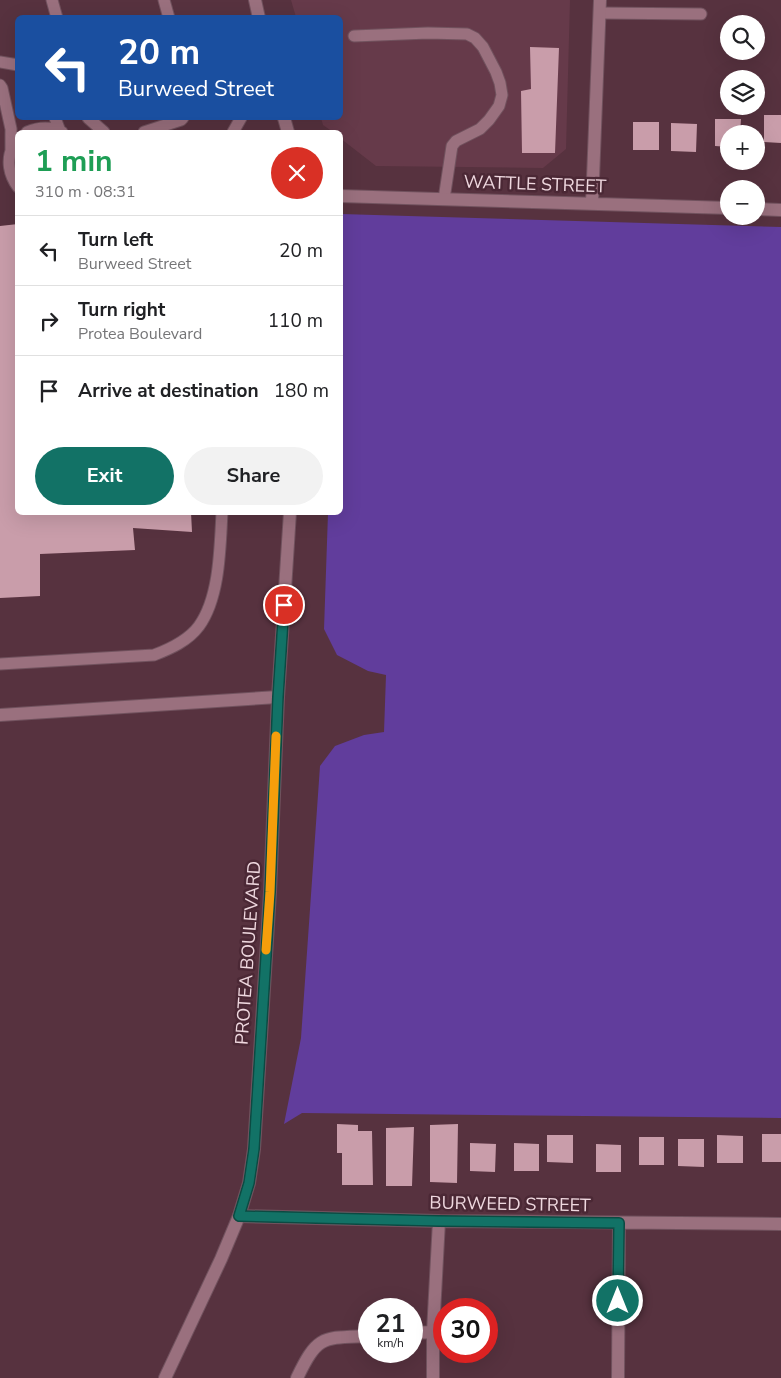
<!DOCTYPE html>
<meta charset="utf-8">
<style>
:root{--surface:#fff;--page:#f2f2f2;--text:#202124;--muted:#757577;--line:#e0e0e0;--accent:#127266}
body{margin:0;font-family:"Nunito Sans",sans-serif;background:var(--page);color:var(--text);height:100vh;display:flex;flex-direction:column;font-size:19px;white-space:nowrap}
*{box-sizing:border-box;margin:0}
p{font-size:16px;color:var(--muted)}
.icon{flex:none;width:28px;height:28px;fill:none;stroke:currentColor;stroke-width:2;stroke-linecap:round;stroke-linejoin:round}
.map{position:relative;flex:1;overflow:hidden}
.details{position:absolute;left:15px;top:130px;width:328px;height:385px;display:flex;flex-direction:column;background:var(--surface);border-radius:8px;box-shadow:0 5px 20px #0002}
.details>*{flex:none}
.hud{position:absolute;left:15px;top:15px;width:328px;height:105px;border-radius:8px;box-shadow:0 5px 20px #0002;background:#1a4fa0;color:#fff;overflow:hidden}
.fabs{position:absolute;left:720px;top:15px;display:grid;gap:10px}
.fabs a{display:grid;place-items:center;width:45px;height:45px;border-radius:50%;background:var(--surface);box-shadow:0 5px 20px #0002;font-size:25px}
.speed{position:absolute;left:358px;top:1298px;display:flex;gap:10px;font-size:25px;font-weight:700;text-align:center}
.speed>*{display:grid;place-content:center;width:65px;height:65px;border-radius:50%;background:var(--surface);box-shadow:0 5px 20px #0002;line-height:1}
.speed small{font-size:12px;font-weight:400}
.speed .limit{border:8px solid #d22;background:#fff;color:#111}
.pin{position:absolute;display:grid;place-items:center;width:42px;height:42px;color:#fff;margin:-21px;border:2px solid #fff;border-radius:50%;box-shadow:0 1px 5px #0007}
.me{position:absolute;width:55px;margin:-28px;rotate:0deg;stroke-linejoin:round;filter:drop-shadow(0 0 4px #0008)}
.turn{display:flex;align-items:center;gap:18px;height:105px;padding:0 20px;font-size:22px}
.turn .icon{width:65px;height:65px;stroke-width:2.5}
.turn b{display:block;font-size:35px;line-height:42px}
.round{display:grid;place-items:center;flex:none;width:52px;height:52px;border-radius:26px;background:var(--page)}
.overview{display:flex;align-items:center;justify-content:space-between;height:85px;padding:0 20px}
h1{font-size:30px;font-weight:700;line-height:38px;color:#1e9e55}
.cta{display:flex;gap:10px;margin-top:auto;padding:10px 20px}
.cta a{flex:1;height:58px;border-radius:30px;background:var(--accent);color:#fff;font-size:20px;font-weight:700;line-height:58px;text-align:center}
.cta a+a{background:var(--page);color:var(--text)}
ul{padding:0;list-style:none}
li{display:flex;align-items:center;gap:15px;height:70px;padding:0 20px;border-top:1px solid var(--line)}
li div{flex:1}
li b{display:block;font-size:19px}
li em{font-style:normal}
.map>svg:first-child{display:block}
.built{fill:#663a4a}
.green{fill:#613d9c}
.building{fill:#c99daa}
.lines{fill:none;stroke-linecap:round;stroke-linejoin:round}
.service-casing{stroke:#71525e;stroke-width:13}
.minor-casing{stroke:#71525e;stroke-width:14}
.tertiary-casing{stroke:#71525e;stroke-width:14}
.service{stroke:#9a707e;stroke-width:11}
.minor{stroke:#9a707e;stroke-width:12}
.tertiary{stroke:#9a707e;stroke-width:12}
.route-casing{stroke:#0c4a42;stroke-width:12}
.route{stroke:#127266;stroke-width:9}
.slow{stroke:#f59e0b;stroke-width:9}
.labels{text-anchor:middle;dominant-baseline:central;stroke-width:5;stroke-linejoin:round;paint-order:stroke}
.street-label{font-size:18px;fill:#efd8df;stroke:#4b2835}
</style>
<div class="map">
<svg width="781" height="1378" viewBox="0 0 781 1378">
<rect width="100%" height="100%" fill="#57323f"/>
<path class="built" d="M291,0H570L566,149L543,168L376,166L340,138V132H333L323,125L321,118H340V18L296,17Z"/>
<path class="green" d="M341,214L781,227V1118L302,1113L284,1124L301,1038L320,766L335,746L364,735L384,732L386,675L368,671L337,655L324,629L328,513L340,512V220Z"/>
<path class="building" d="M530,47L559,48L555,153H522L521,91L531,89Z
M764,115H781V143L764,142Z
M715,119H741L740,134H729V147L715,146Z
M633,122H659V150H633Z
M671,123L697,124L696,152L671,151Z
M18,224V512H191L192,532L133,528L135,550L40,554V596L0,598V226Z
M337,1124L358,1125V1131H372L373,1185H342V1153H337Z
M458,1124L457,1183L430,1182V1125Z
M414,1127L412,1186H386V1128Z
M762,1134H781V1162H762Z
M547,1135H573V1163L547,1162Z
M717,1135L743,1136V1163H717Z
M639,1137H664V1165H639Z
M678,1139H704V1167L678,1166Z
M470,1143L496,1144L495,1172L470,1171Z
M514,1143L539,1144V1171H514Z
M596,1144L621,1145V1172H596Z"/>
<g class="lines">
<defs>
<path id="service" d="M52,0L57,18
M164,0L169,18
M600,13L701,14
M354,36L428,33L467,34L475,38L483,47L496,72L500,83L502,95L499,106L489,120L480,129L456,141L452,146L444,199
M0,62L18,65
M0,85L2,88L11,129V151
M55,118L60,131
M88,118L104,132
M27,132C39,127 50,126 62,132
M144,132L181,120L183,118
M233,132L241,118
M13,146C6,160 9,175 18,187
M0,664L154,655C170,649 188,641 199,626C220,597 220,547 222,512"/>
<path id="minor" d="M340,196L729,208
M592,204L600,0
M756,209L781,210
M0,715L278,697
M239,1216L439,1221L781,1224
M411,1333L433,1332
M297,1378C318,1334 323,1338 369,1336
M433,1378V1332L439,1221
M618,1378L619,1223"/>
<path id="tertiary" d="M255,0L259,18
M284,118L288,132
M165,1378L221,1259L239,1216L249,1183L254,1149L270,892L278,697L290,512"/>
</defs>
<use href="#service" class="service-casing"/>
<use href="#minor" class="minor-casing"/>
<use href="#tertiary" class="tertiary-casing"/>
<use href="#service" class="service"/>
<use href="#minor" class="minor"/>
<use href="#tertiary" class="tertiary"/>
</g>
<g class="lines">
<defs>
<path id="route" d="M284,605L278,697L270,892L254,1149L249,1183L239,1216L439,1221L619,1223L618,1301"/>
</defs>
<use href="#route" class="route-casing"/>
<use href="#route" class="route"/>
<path class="slow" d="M266,950L270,892L276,736"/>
</g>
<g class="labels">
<g class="street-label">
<text transform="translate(535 184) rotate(2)">WATTLE STREET</text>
<text transform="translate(248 953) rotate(-86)">PROTEA BOULEVARD</text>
<text transform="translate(510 1204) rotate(1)">BURWEED STREET</text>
</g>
</g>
</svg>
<div class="fabs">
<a><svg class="icon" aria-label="search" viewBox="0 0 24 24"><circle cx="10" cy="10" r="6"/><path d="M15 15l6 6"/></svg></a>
<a><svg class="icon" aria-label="layers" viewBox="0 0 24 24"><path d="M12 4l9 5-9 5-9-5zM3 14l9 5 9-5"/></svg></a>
<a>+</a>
<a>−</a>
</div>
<div class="speed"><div>21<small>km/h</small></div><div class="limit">30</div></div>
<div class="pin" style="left:284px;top:605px;background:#d93025"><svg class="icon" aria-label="arrive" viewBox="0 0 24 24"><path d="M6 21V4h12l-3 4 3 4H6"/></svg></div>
<svg class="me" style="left:618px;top:1301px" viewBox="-20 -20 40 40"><circle r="17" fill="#127266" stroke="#fff" stroke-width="3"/><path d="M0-11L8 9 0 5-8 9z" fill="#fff"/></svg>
<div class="hud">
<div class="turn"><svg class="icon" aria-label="left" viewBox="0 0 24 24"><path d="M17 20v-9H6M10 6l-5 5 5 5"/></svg><div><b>20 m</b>Burweed Street</div></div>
</div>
<section class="details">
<div class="overview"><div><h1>1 min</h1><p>310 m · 08:31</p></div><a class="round" style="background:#d93025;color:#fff"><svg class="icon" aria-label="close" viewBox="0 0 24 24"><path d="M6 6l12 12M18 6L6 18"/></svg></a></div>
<ul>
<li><svg class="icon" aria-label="left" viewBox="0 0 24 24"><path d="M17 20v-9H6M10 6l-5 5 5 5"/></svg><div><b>Turn left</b><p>Burweed Street</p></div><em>20 m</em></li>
<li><svg class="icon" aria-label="right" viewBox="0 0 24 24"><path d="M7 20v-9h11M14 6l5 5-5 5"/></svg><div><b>Turn right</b><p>Protea Boulevard</p></div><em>110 m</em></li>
<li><svg class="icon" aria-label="arrive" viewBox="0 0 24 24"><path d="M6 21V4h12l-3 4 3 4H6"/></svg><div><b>Arrive at destination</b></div><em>180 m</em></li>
</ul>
<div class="cta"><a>Exit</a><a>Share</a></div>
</section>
</div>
